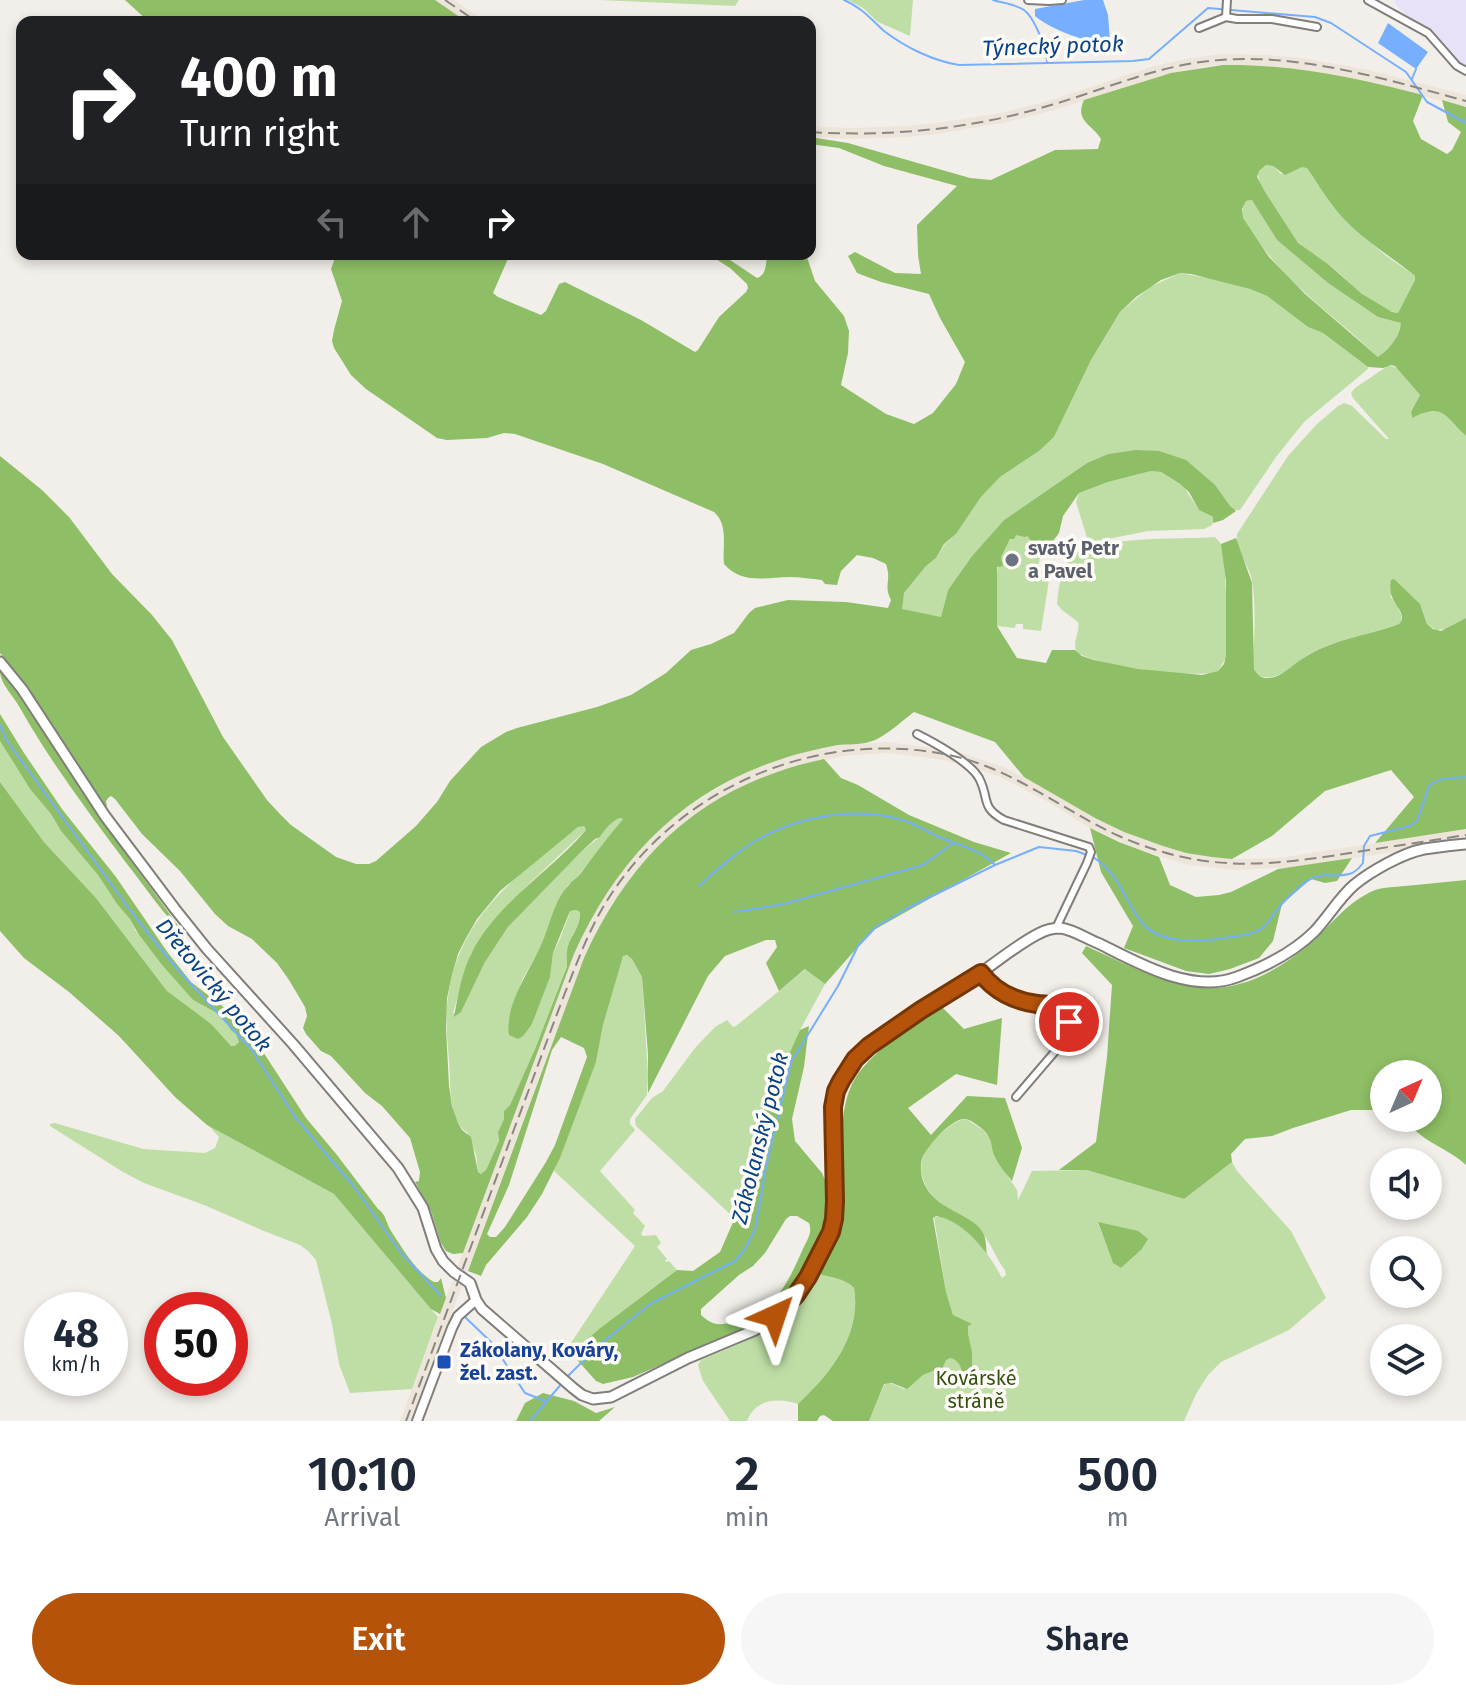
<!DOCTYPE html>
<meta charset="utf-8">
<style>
:root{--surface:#fff;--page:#f6f6f7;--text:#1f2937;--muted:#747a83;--accent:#b45309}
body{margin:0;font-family:"Fira Sans",sans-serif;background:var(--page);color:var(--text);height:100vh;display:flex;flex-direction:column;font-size:30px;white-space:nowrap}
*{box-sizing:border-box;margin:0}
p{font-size:26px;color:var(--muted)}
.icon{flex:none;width:44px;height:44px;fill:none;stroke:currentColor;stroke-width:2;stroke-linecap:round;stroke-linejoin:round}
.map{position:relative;height:1421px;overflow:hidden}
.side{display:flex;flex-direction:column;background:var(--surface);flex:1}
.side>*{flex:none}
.hud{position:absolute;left:16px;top:16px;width:800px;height:244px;border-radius:16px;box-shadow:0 4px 12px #0003;background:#202124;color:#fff;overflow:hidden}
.needle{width:52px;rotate:44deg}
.buttons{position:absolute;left:1370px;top:1060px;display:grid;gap:16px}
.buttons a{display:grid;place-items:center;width:72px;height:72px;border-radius:50%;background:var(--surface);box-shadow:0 4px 12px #0003;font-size:40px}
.speed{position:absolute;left:24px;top:1292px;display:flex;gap:16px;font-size:40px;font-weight:700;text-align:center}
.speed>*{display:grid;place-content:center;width:104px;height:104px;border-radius:50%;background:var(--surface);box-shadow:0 4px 12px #0003;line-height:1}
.speed small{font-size:20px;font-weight:400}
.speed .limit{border:12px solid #d22;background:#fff;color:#111}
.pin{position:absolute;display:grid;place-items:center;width:68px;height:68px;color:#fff;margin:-34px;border:4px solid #fff;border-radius:50%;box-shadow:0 2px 8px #0007}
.me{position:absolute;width:88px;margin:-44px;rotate:42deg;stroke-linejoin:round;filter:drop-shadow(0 0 6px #0008)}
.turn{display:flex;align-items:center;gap:28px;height:168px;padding:0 32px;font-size:36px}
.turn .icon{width:104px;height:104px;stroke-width:2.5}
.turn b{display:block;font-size:56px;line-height:68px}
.lanes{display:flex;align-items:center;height:76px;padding:0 32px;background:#0003;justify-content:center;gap:40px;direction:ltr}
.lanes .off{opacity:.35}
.eta{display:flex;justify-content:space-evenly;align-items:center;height:136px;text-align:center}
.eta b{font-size:48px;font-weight:600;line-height:56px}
.button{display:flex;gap:16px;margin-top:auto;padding:16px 32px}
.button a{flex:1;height:92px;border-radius:48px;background:var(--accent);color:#fff;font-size:32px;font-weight:600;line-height:92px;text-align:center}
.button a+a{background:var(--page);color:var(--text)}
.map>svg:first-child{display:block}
.industrial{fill:#e7e2f7}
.built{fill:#ede5d9}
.green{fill:#bedea6;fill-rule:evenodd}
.forest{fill:#8ebe65;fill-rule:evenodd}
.water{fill:#75affe}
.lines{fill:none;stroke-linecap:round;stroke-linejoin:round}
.stream{stroke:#75affe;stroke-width:2}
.minor-casing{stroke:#817d79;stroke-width:10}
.tertiary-casing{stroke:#817d79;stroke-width:12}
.secondary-casing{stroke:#817d79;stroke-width:13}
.minor{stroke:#fff;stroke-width:6}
.tertiary{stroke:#fff;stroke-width:8}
.secondary{stroke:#fff;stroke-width:9}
.rail{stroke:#898783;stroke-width:2;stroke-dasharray:12 6;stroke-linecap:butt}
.route-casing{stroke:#753606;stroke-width:20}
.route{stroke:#b45309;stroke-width:14}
.worship-dot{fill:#6b7280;stroke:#fffcf8;stroke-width:3}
.transit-dot{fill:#1a4fb4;stroke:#fffcf8;stroke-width:3}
.labels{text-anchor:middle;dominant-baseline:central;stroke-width:7;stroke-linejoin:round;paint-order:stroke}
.worship-label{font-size:20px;font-weight:bold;fill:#5b616d;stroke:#fffcf8;text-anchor:start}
.transit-label{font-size:20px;font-weight:bold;fill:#164399;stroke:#fffcf8;text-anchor:start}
.park-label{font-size:20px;fill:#345214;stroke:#fffcf8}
.water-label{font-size:22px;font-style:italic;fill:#074387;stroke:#fffcf8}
</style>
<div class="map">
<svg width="1466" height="1421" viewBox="0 0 1466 1421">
<rect width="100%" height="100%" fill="#f2efea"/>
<path class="industrial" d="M1394,0H1466V68L1456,65L1397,6Z"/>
<path class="built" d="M435,0H454L486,22H467Z
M1222,54L1267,55L1303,58L1369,70L1466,95V107L1337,75L1266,66L1223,65L1206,66L1157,77L1051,111L1003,123L937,134L907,137L850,139L810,137V126L850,128L907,126L936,123L1000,113L1048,101L1154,66L1185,59Z
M888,742L955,751L1004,767L1050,790L1095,818L1124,832L1186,853L1232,859L1278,858L1466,829V840L1300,867L1232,870L1184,864L1141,850L1090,828L1045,800L1000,777L968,766L937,759L888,753L843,756L781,770L744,785L696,814L667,838L632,875L607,912L555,1035L412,1421H400L574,954L586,928L609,888L641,848L659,830L690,805L739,775L800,753L842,745Z"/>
<path class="green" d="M599,0H739L735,6Z
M848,0H913L910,36L878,22L863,8Z
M1266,165L1273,166L1281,174L1302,166L1307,168C1327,202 1353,228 1384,254C1394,262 1405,268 1415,276V280L1398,313C1370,308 1349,280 1327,263C1318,256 1305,251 1297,242C1285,228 1257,189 1258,172Z
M1253,200L1277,240L1328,283L1378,317L1401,323L1402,325L1394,342L1379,358C1338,318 1289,287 1257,239C1253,233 1245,225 1243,219C1241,212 1243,206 1246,201Z
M1180,273L1217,280L1250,289L1267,296L1308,327L1323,333L1368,367V369L1304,422L1276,457L1240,510H1233L1135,450L1108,454L1087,463L1004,520L972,556L948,590L941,617L901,610L904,593L926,566L936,558L945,544L956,534L981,497L1000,477L1039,451L1054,437L1091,360L1120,312L1150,287Z
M1389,365L1397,368L1420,395L1411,412V417C1443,403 1445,414 1466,436V618L1445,629L1436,630L1427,624L1422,609L1390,595C1394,604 1407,615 1399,624C1371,634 1341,638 1315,651C1300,658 1287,674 1272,677C1261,679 1256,675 1253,665C1254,636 1257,604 1251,576C1247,562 1235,549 1237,534L1288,456L1316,425L1338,406L1344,403L1352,406L1386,439H1389L1353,398L1351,393L1355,388Z
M1151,471L1161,472L1184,487L1199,510L1214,518L1212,525L1204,529L1148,531L1093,542L1088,541L1076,502L1079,493L1108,482Z
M1015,535H1026L1041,552L1039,563L1035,567L1050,574L1041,631L1023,629V624H1016L1015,628L997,626C997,595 990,557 1015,535Z
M1215,537L1221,544L1224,557L1226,594V658L1218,671C1197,680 1095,666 1077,652C1071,642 1081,632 1078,622L1062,610L1057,604C1058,591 1061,572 1068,561C1088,534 1183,540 1215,537Z
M0,741L30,789L51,814L61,831L98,875L117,904L129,918L135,930L162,965L193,1000L215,1012L227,1023L238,1037L239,1042L236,1046H231L167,991L96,898L44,842L0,782Z
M620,818L623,819L582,871L573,882L568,885L558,903L542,945L522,980L508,1023L532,1024L550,976L553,953L560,939L569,915L570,911L576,910L580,912C579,931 569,936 567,951C566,953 567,964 567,965L535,1049L510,1105L504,1111V1119L498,1132L499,1141L486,1170L482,1174L478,1172L476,1154L467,1132C452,1125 450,1092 450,1076C449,1049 444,1024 448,997C459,915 518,875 578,827L583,825L586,830L530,883L488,928L471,953L453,1013L461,1012L485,962L508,927L581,852L602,835L603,830L611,822Z
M625,955L629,956L632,959L642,977L648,1074L647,1095L630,1119V1124L635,1130L600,1171L635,1210L633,1213L645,1226L641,1234L643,1236L656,1235L661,1243L657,1247L667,1259L665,1261L667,1262L669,1261L677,1270L599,1329L571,1353L567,1349L635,1246L554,1171L596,1062L603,1025L622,957Z
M806,969L825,984L800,1030L760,1117L744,1193L736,1215L732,1216L636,1126L635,1119L652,1098L663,1091L695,1048L715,1027L727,1020L733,1027L736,1026Z
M966,1119L983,1130L989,1137L996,1159L1017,1190L1018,1200L1032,1171L1087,1170L1184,1199L1232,1162L1237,1171L1291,1231L1326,1298L1289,1330L1221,1362L1208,1375L1196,1394L1184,1421H869L884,1385C891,1381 897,1386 904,1389L923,1375L943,1367L958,1318L953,1315L946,1292L934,1217C962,1214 990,1255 1002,1278L1006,1275L1005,1270C996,1259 992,1244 982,1233C965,1213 931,1207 923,1179C918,1163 924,1151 935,1139C943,1131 954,1121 966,1119ZM1098,1223L1114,1227L1141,1250L1121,1268L1113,1263Z
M55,1123L143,1149L205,1153L215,1148L219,1137L209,1126L334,1194L438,1317L412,1389L350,1393L339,1364L332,1324L316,1260L308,1251L300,1245L264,1231L204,1205L144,1183L123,1172L50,1126V1124Z
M819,1274L844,1280L854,1288C862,1334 830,1374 798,1404C778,1397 755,1399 747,1421H730L703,1381L698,1365L701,1360C739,1344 773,1333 800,1300C807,1292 811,1282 819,1274Z"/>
<path class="forest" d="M125,0H435L467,22H149Z
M1223,65C1292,64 1357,78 1423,95L1413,121L1421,139L1447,154L1452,150L1461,132L1448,122L1442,100L1466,107V436C1445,416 1443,402 1412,418L1411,412L1420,395L1395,366L1391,365L1383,368L1368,367L1323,333L1308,327L1267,296L1250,289L1191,274L1180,273L1161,280L1136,297L1120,312L1091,360L1054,437L1039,451L1000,477L981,497L956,534L944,544L936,558L926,566L904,593L902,609L941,617L948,590L972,556L1004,520L1087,463L1108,454L1135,450L1159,451L1186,460L1215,485L1230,506L1236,511L1223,520L1213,523V517L1199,510L1189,492L1180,484L1161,472L1151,471L1108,482L1079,493L1063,516L1059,533L1040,558L1041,552L1027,536L1025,537L1016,535L1014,539H1010L1001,557L1003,566L997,567V626L1017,658L1046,663L1052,650H1075L1082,656L1094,660L1138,669L1202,675L1218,671L1224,664L1226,656V581L1221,544L1236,538L1252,583L1254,669C1258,675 1261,679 1269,678C1282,677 1292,665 1302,659C1332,639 1366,636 1399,624C1400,622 1402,621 1402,618C1403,608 1387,602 1391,580L1394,579L1420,604L1427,624L1433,629L1441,631L1466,618V829L1375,843L1414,797L1391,770L1325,791L1272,836L1232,859L1212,857L1186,853L1163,846L1124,832L1095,818L1024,777L995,742L914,712C902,721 883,739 869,742C859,745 848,744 838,745C818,749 798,753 779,760C680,792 616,861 574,954L463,1253L453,1254L446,1251L441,1243L431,1211L415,1182L419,1181L420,1172L410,1138L382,1106L365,1093L331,1056L321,1051L306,1034L303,1028L307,1016L305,1007L289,980L277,963L252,939L228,926L215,914L180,871L142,834L115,799L111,796L108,798L106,801L107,807L103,804L26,686L0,653V456L42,490L69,517L112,574L152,615L172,640L223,737L267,800L279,813L291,825L336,857L356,864H369L376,861L416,826L437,802L450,781L481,747L506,732L517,728L597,707L631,695L666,673L691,650L711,644L734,633L749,613L755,608L788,600L846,602L888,608L891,600C883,585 892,581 886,564L873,558L857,555L841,571L837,585L825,584L822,580C811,579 801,577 790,577C767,577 742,585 724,564C722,547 729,525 714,512L603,464L515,434L504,433L487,438L447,440L437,438L366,389L351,375L334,348L332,341L334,330L342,301L331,269L335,258L339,254H510L493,293L498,297L541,315L546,311L559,284L565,282L641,320L695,352L698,350L719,317L746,292L748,288L747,284L730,268L708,254H721L757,278C767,275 766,263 767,254H806L815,281L844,316L849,331L848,353L841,385L886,414L914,424L933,413L956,384L965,362L940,318L929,294L881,282L857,273L848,256L855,252L895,273L921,274L918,255L917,225L957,186L884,166L839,148L810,144V137L848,143L970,178L991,180L1055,150L1098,149L1101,139C1093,125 1074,121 1084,100L1171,73ZM1266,165L1273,166L1285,175L1302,167L1307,168C1319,186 1330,204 1345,220C1365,241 1392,257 1415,276V280L1398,313L1392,312L1362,294L1328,264L1298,243L1265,192L1257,177L1259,171ZM1252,200L1277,240L1328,283L1378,317L1401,323C1400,336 1389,350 1378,357L1305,294L1269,257L1243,218L1242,209L1246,201ZM620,818L623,819C608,837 594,855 581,873C577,878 572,881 568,886C554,901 550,925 542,943C531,969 504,1005 509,1035L518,1039L523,1036L532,1024L550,977L553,953L570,911L576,910L580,912C580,930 569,936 567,951C566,953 567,964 567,966L535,1049L510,1105L504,1111V1119L498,1132L499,1141L486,1170L481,1174L478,1172L471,1137L462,1130L458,1123L452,1106L449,1086L446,1028L447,998L452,975L458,954L466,938L477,919L500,891L578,827L584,826L586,830C550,872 498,902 472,952C462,971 458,996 454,1017L461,1012L485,962L508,927L581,852L595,839L600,837C606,828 610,822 620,818Z
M0,671L17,692L101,820L185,935C163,914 146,888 127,864C89,813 51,763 20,708C14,696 0,684 0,671Z
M0,714L24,753L62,809L116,877L168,953L191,982L230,1012L256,1041L306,1118L337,1155L378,1209C386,1214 386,1223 391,1231C403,1249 415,1271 434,1282H438L441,1278L446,1298L440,1314L431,1309L334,1194L207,1125L175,1097L119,1036L69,992L24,958L0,931V782L44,842L96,898L167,991L211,1024L231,1046H235L239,1042L236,1034L231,1030L227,1023L215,1012L193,1000L162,965L139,935L129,918L117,904L98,875L61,831L51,814L30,789L0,741Z
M824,759L841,778L858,785L909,815L974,842L1011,853L872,931L825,984L805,969L779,991L766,963L777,947L775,940H766L725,956L708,976L648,1093V1054L642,977L632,959L627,955L623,956L603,1025L596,1062L560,1158L542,1194L527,1217L486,1265L481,1276L468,1271L584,958C633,850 707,784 824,759ZM561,1037L584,1048L587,1057L555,1145L546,1162L505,1227L496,1237H490L487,1234L509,1185L552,1050Z
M1090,828L1119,842L1159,857L1170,885L1196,897L1219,895L1231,892L1278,869L1352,858L1337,881L1325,883L1311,879L1282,904L1273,941L1259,958L1230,969L1209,974L1186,971L1124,948L1133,926L1101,872Z
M1466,880V1165C1454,1154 1440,1148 1426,1139C1416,1132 1409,1124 1399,1118H1428V1074H1384V1110H1351L1293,1128L1272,1136L1245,1139L1231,1154L1232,1162L1184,1199L1087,1170H1059L1096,1142L1107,1057L1112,985L1082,953L1086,946C1173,986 1221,1015 1305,948C1330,928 1344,903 1375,890C1384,887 1396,887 1405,886C1426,884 1446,882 1466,880Z
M940,1005L964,1029L1002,1018L997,1085L956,1074L908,1108L931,1135L967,1096L1005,1098L1022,1148L1012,1181C1007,1175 1001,1168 997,1161C988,1145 996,1138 977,1125C973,1122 970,1120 966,1119C952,1117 926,1147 922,1159C920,1165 921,1172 922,1178C932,1212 974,1212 984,1235C986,1240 986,1248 987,1254C974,1237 958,1220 936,1216L933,1218L946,1292L953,1315L972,1324L968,1326V1334L972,1352V1383L965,1386C963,1375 962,1360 950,1358L946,1360L943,1367L923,1375L907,1389L892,1383L884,1384L869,1421H833L824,1415L820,1416L817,1421H798V1404C830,1374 862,1335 854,1288C845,1278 832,1278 819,1274C828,1252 841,1229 843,1204C845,1165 834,1111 856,1077C871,1053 916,1021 940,1005Z
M809,1026L804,1067L792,1119L795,1141L822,1173L828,1187V1218L809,1265L789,1293L769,1313L749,1326L633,1377L603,1384L596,1381L571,1353L599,1329L677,1270L693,1271L720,1252L741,1204L760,1117L800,1030ZM790,1216H797L809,1223C813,1234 806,1241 802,1251C786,1287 775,1310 735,1321C720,1326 713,1326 701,1315V1309L739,1275L753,1266L765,1253L786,1219Z
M1098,1222L1138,1231L1148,1239L1141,1250L1121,1268L1113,1263Z
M543,1393L574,1401L596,1413L615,1407L599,1421H516L525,1403Z"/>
<path class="water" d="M1084,0H1103L1108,15L1110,41C1094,47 1048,28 1035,16V9Z
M1388,23L1428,52L1416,69L1378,43Z"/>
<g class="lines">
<path class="stream" d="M844,0C861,7 871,19 884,31C905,47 933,61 959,65L1133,61L1149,59L1208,8L1315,17L1331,23L1406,72L1427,102L1466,123
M993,0C1002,3 1015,4 1024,10C1034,17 1047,49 1047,61
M1412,79L1416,69
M0,725L7,741L136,918L178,970L252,1050L295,1117L355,1188L401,1253L441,1296
M1093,857C1122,876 1124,902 1144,925C1164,946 1206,941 1232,937C1242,935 1253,935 1261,929C1269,923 1274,913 1281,905C1287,898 1295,891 1303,884C1322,869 1331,879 1349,874C1355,873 1360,867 1363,863L1364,846L1370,836L1410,826L1417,821L1429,786C1438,777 1454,778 1466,777
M699,886C717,870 735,853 757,840C798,816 860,805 905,821C917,825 928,832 939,837C958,845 979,849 994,864
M734,912L784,904L923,865L952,844
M465,1317L492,1343L525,1393L545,1401
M567,1377L598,1346L650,1304L735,1261L745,1249L755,1230L766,1167L791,1062L838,986L858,946L876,927L908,908L995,865L1039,847L1076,851L1087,855
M530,1421L563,1382"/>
<defs>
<path id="minor" d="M1028,0L1049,1L1062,0
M1368,0L1428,33L1457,66L1466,71
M1226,17L1237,19H1272L1317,27
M1199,28L1226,17L1227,0
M917,734C933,742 970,762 979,778C990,799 980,807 1004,820L1089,847L1091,852L1087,863L1056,928
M981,973C994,990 1011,999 1032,1003C1046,1006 1057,1004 1068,1017V1034L1064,1041L1016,1097"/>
<path id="tertiary" d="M417,1421L452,1328L458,1316L476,1300"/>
<path id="secondary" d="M0,662L22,689L105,816L175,909L207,949L293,1044L398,1168L423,1208L436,1249L443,1261L454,1272L470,1283L476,1300L482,1309L573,1388L582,1395L593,1399L611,1397L688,1358L755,1330L775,1316L796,1295L819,1259L831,1232L834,1219V1098C838,1084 847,1068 857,1056C866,1047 876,1042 886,1035C913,1016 940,999 967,982C991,967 1013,947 1038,934C1045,930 1052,928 1061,928C1074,930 1087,939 1100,944C1140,964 1192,994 1237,977C1264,967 1295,951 1315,931C1329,916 1339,898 1354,885C1371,871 1403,853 1424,849C1438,847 1452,845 1466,844"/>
</defs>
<use href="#minor" class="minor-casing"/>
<use href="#tertiary" class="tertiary-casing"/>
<use href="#secondary" class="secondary-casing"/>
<use href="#minor" class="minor"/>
<use href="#tertiary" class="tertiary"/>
<use href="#secondary" class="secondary"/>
<path class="rail" d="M445,0L477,22
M810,132C891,137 973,129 1051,105C1103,90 1154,67 1209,61C1294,51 1385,79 1466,101
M406,1421C442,1325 478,1228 513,1132C530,1087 546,1043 563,998C575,968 586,937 602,909C674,785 827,722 965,759C1021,775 1066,812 1119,836C1210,876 1275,865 1369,850C1402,845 1434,840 1466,835"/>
</g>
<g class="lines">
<defs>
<path id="route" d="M775,1316L796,1295L808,1277L831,1232L834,1219L835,1201L833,1107L836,1091L841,1081L855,1059L869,1046L921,1010L981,973C994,991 1015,1001 1037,1004C1044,1005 1051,1004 1057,1007C1063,1010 1066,1015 1069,1022"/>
</defs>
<use href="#route" class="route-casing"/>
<use href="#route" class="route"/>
</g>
<circle class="worship-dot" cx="1012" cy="560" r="8"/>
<rect class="transit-dot" x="436" y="1354" width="16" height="16" rx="4"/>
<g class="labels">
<g class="worship-label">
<text x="1028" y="548">svatý Petr<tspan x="1028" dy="23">a Pavel</tspan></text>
</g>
<g class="transit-label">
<text x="460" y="1350">Zákolany, Kováry,<tspan x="460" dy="23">žel. zast.</tspan></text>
</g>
<g class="park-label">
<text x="976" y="1378">Kovárské<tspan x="976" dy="23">stráně</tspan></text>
</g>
<g class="water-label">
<text transform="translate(1053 46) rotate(-2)">Týnecký potok</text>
<text transform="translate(214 985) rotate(50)">Dřetovický potok</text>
<text transform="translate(760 1138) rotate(-76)">Zákolanský potok</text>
</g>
</g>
</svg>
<div class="buttons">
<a><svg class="needle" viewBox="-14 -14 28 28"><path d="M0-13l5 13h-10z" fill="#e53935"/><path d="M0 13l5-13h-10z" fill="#747a83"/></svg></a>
<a><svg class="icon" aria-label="sound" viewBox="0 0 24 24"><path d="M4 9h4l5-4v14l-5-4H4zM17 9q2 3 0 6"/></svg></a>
<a><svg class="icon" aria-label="search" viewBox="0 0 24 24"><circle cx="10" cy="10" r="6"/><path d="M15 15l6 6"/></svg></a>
<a><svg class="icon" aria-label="layers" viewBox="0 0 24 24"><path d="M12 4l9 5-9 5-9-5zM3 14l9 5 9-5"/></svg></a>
</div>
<div class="speed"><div>48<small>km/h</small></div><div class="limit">50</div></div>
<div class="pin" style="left:1069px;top:1022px;background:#d93025"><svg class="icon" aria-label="arrive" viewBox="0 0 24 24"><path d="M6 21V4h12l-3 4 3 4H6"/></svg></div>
<svg class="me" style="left:775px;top:1316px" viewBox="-20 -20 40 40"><path d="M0-17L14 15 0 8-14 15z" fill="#b45309" stroke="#fff" stroke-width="4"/></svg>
<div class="hud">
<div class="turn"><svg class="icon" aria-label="right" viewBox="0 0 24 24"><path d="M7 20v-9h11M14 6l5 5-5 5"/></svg><div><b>400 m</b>Turn right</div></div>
<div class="lanes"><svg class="icon off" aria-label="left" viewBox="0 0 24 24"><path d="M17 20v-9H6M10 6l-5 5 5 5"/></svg><svg class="icon off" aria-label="ahead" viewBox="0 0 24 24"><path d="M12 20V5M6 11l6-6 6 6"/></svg><svg class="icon" aria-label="right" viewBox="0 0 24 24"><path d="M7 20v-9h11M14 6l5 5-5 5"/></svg></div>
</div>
</div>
<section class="side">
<div class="eta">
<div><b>10:10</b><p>Arrival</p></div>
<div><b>2</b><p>min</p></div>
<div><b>500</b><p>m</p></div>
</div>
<div class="button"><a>Exit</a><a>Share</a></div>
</section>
